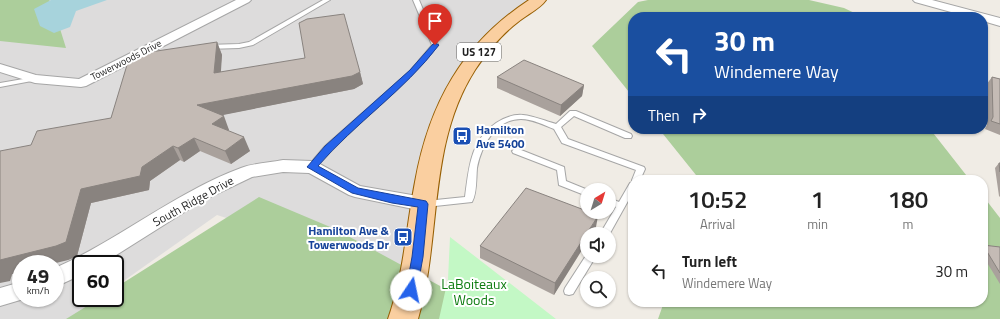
<!DOCTYPE html>
<style>
:root{--surface:#fff;--page:#f6f6f6;--text:#222;--muted:#767676}
body{margin:0;font-family:"Titillium Web",sans-serif;background:var(--page);color:var(--text);height:100vh;display:flex;flex-direction:column;font-size:15px;white-space:nowrap}
*{box-sizing:border-box;margin:0}
p{font-size:13px;color:var(--muted)}
.icon{flex:none;width:22px;height:22px;fill:none;stroke:currentColor;stroke-width:2;stroke-linecap:round;stroke-linejoin:round}
.map{position:relative;flex:1;overflow:hidden}
.details{position:absolute;left:628px;top:175px;width:360px;height:132px;display:flex;flex-direction:column;background:var(--surface);border-radius:16px;box-shadow:0 1px 3px #0004}
.details>*{flex:none}
.top-card{position:absolute;left:628px;top:12px;width:360px;height:122px;border-radius:16px;box-shadow:0 1px 3px #0004;background:#1a4fa0;color:#fff;overflow:hidden}
.needle{width:26px;rotate:38deg}
.tools{position:absolute;left:580px;top:183px;display:grid;gap:8px}
.tools a{display:grid;place-items:center;width:36px;height:36px;border-radius:50%;background:var(--surface);box-shadow:0 1px 3px #0004;font-size:20px}
.speed{position:absolute;left:12px;top:255px;display:flex;gap:8px;font-size:20px;font-weight:700;text-align:center}
.speed>*{display:grid;place-content:center;width:52px;height:52px;border-radius:50%;background:var(--surface);box-shadow:0 1px 3px #0004;line-height:1}
.speed small{font-size:10px;font-weight:400}
.speed .limit{border:2px solid #111;border-radius:6px;background:#fff;color:#111}
.pin{position:absolute;display:grid;place-items:center;width:34px;height:34px;color:#fff;margin:-41px -17px;border-radius:50% 50% 50% 0;rotate:-45deg;box-shadow:0 0 4px #0007}
.pin .icon{rotate:45deg}
.me{position:absolute;width:44px;margin:-22px;rotate:11deg;stroke-linejoin:round;filter:drop-shadow(0 0 3px #0008)}
.turn{display:flex;align-items:center;gap:14px;height:84px;padding:0 20px;font-size:18px}
.turn .icon{width:52px;height:52px;stroke-width:2.5}
.turn b{display:block;font-size:28px;line-height:34px}
.then{display:flex;align-items:center;height:38px;padding:0 20px;background:#0003;gap:8px;font-size:15px}
.eta{display:flex;justify-content:space-evenly;align-items:center;height:68px;text-align:center}
.eta b{font-size:24px;font-weight:600;line-height:28px}
ul{padding:0;list-style:none}
li{display:flex;align-items:center;gap:12px;height:56px;padding:0 20px}
li div{flex:1}
li b{display:block;font-size:15px}
li em{font-style:normal}
.map>svg:first-child{display:block}
.residential{fill:#dddcdc;fill-rule:evenodd}
.forest{fill:#acce9b}
.park{fill:#c3f8c5}
.water{fill:#a7d3dc}
.lines{fill:none;stroke-linecap:round;stroke-linejoin:round}
.service-casing{stroke:#a6a6a6;stroke-width:2}
.minor-casing{stroke:#a6a6a6;stroke-width:2}
.primary-casing{stroke:#975f03;stroke-width:2}
.service{fill:#fff;fill-rule:evenodd}
.minor{fill:#fff;fill-rule:evenodd}
.primary{fill:#facfa0;fill-rule:evenodd}
.wall{fill:#a9a19c}
.shaded-wall{fill:#89837f}
.building{fill:#c4bbb5;stroke:#89837f}
.route{fill:#2563eb;stroke:#184099}
.labels{text-anchor:middle;dominant-baseline:central;stroke-width:4;stroke-linejoin:round;paint-order:stroke}
.far-street-label{font-size:10px;fill:#1f1f1f;stroke:#fff}
.shield{fill:#fff;stroke:#626262;stroke-width:1}
.shield-label{font-size:11px;font-weight:bold;fill:#1f1f1f}
.transit-label{font-size:12px;font-weight:bold;fill:#164399;stroke:#fff;text-anchor:start}
.street-label{font-size:12px;fill:#1f1f1f;stroke:#fff}
.near-park-label{font-size:14px;fill:#0e7c11;stroke:#fff}
</style>
<div class="map">
<svg width="1000" height="319" viewBox="0 0 1000 319">
<rect width="100%" height="100%" fill="#f0ece5"/>
<path class="residential" d="M0,0H539L460,77L413,278L217,215L115,287V264H81V298H100L71,319H0ZM21,264H55V298H21Z"/>
<path class="forest" d="M0,0H49L52,3L66,48L0,41Z
M648,0H809L844,8L863,17H633V97L592,46L638,2Z
M659,129H930L970,180H700Z
M983,196L1000,218V319H658L664,302H983Z
M259,197L335,229L501,319H66L100,298H115V288Z"/>
<path class="park" d="M450,237L556,319H439L448,279Z"/>
<path class="water" d="M51,0H107L76,11L70,27L54,33L40,26L34,9Z"/>
<g class="lines">
<defs>
<path id="service" d="M323,0H330L253,45L239,48L207,49L204,47L207,45L239,44L249,42Z
M413,0H419L438,45C403,92 352,124 315,169H309L308,167L309,165L325,146L410,71L432,45Z
M35,77L38,79L37,80L0,87V83Z
M570,111H576L631,134L632,136L631,138H625L574,116L561,127L568,139L644,167L645,169L640,180H633V182L632,180L636,170L562,143L554,129C544,125 532,119 521,119C495,119 481,147 477,168C476,179 477,193 472,202L426,207L423,206L422,204L423,202L426,201L465,197C469,168 470,141 496,123C504,118 514,114 523,115C534,116 545,121 556,124Z
M516,148L564,167L566,181L588,190L587,196L559,185L557,170L513,153L512,151Z
M633,182V192L609,235V234H600L616,207L609,204V198L619,202L630,183Z
M587,254V256H596L573,294L569,295L565,294L564,291L565,288Z"/>
<path id="minor" d="M236,0H251L249,2L86,86L81,87L35,83L0,72V64L36,75L79,79Z
M913,0H932L1000,18V26L983,21V17H969L915,2Z
M283,160L312,161L318,163L360,186L423,197L430,199L432,204L430,209L423,211L355,197L349,195L309,173L283,172L252,177L202,201L102,264H81V275L55,287V268C119,240 174,193 241,168C254,163 269,163 283,160Z
M21,282V298H27L0,306V288Z"/>
<path id="primary" d="M529,0H546C540,9 526,15 518,22C501,35 487,52 475,70C427,145 442,237 418,319H388C404,274 406,228 415,182C429,104 462,44 529,0Z"/>
</defs>
<use href="#service" class="service-casing"/>
<use href="#minor" class="minor-casing"/>
<use href="#primary" class="primary-casing"/>
<use href="#service" class="service"/>
<use href="#minor" class="minor"/>
<use href="#primary" class="primary"/>
</g>
<path class="wall" d="M217,42L222,55L220,72H360L363,84L354,89L221,115L229,130H228L250,151L231,164L200,151L184,162L180,160L150,181L149,190L91,203L77,256L68,260L21,264V272L12,274L10,281L31,145L111,118Z
M497,77L584,85L582,96L560,116L497,88Z
M992,77L1000,79V135L985,129L987,125L986,85Z
M999,163H1000V197L999,196L995,168Z
M596,227L592,234H587L554,295L480,258V246Z
M983,245L1000,247V284L983,256Z"/>
<path class="shaded-wall" d="M217,42L222,55L220,86L214,73Z
M360,72L363,84L354,89L203,119L197,105Z
M584,85L582,96L560,116L561,105Z
M224,116L229,130L217,137L212,124Z
M244,137L250,151L231,164L225,151Z
M194,138L200,151L184,162L178,148Z
M173,146L180,160L150,181L149,190L91,203L77,256L68,260L52,264H21V272L12,274L10,281L0,283V260L81,189L142,167Z
M598,216L596,227L592,234H587V242L554,295L555,283Z"/>
<path class="building" d="M344,14L360,72L352,76L197,105L224,116L212,124L244,137L225,151L194,138L178,148L173,146L142,167L140,176L81,189L66,242L56,246L0,260V151L31,145L37,131L111,118L130,55L217,42L214,73L305,58L299,23L307,19Z
M524,60L584,85L561,105L497,77Z
M992,77L1000,79V124L991,121L993,117Z
M999,163H1000V172Z
M526,188L587,211V212H589L598,216L555,283L480,246Z
M983,245L1000,247V273Z"/>
<path class="route" d="M435,43L439,45C404,91 355,123 318,166L358,188L426,201L428,204L423,257L417,290L415,293L411,294L407,293L406,290L412,257L418,207L392,203L352,193L307,167L325,146L410,70L433,44Z"/>
<defs>
<symbol id="bus-square" viewBox="-11 -11 22 22"><rect x="-9" y="-9" width="18" height="18" rx="4" fill="#1a4fb4" stroke="#fff"/><path d="M-5-6H5V4H4V6H2V4H-2V6H-4V4H-5ZM-3.5-4V0h7V-4ZM-3.5 1.2v1.5H-2V1.2ZM2 1.2v1.5H3.5V1.2Z" fill="#fff"/></symbol>
</defs>
<g fill-rule="evenodd">
<use href="#bus-square" x="451" y="125" width="22" height="22"/>
<use href="#bus-square" x="392" y="226" width="22" height="22"/>
</g>
<g class="labels">
<g class="far-street-label">
<text transform="translate(126 60) rotate(-27)">Towerwoods Drive</text>
</g>
<rect class="shield" x="457" y="43" width="44" height="18" rx="3"/>
<g class="shield-label">
<text x="479" y="52">US 127</text>
</g>
<g class="transit-label">
<text x="476" y="129">Hamilton<tspan x="476" dy="14">Ave 5400</tspan></text>
<text x="389" y="230" text-anchor="end">Hamilton Ave &amp;<tspan x="389" dy="14">Towerwoods Dr</tspan></text>
</g>
<g class="street-label">
<text transform="translate(193 201) rotate(-29)">South Ridge Drive</text>
</g>
<g class="near-park-label">
<text x="474" y="283">LaBoiteaux<tspan x="474" dy="16">Woods</tspan></text>
</g>
</g>
</svg>
<div class="tools">
<a><svg class="needle" viewBox="-14 -14 28 28"><path d="M0-13l5 13h-10z" fill="#e53935"/><path d="M0 13l5-13h-10z" fill="#767676"/></svg></a>
<a><svg class="icon" aria-label="sound" viewBox="0 0 24 24"><path d="M4 9h4l5-4v14l-5-4H4zM17 9q2 3 0 6"/></svg></a>
<a><svg class="icon" aria-label="search" viewBox="0 0 24 24"><circle cx="10" cy="10" r="6"/><path d="M15 15l6 6"/></svg></a>
</div>
<div class="speed"><div>49<small>km/h</small></div><div class="limit">60</div></div>
<div class="pin" style="left:435px;top:45px;background:#d93025"><svg class="icon" aria-label="arrive" viewBox="0 0 24 24"><path d="M6 21V4h12l-3 4 3 4H6"/></svg></div>
<svg class="me" style="left:411px;top:290px" viewBox="-20 -20 40 40"><circle r="19" fill="#fff"/><path d="M0-13L10 11 0 6-10 11z" fill="#2563eb"/></svg>
<div class="top-card">
<div class="turn"><svg class="icon" aria-label="left" viewBox="0 0 24 24"><path d="M17 20v-9H6M10 6l-5 5 5 5"/></svg><div><b>30 m</b>Windemere Way</div></div>
<div class="then">Then<svg class="icon" aria-label="right" viewBox="0 0 24 24"><path d="M7 20v-9h11M14 6l5 5-5 5"/></svg></div>
</div>
<section class="details">
<div class="eta">
<div><b>10:52</b><p>Arrival</p></div>
<div><b>1</b><p>min</p></div>
<div><b>180</b><p>m</p></div>
</div>
<ul>
<li><svg class="icon" aria-label="left" viewBox="0 0 24 24"><path d="M17 20v-9H6M10 6l-5 5 5 5"/></svg><div><b>Turn left</b><p>Windemere Way</p></div><em>30 m</em></li>
</ul>
</section>
</div>
